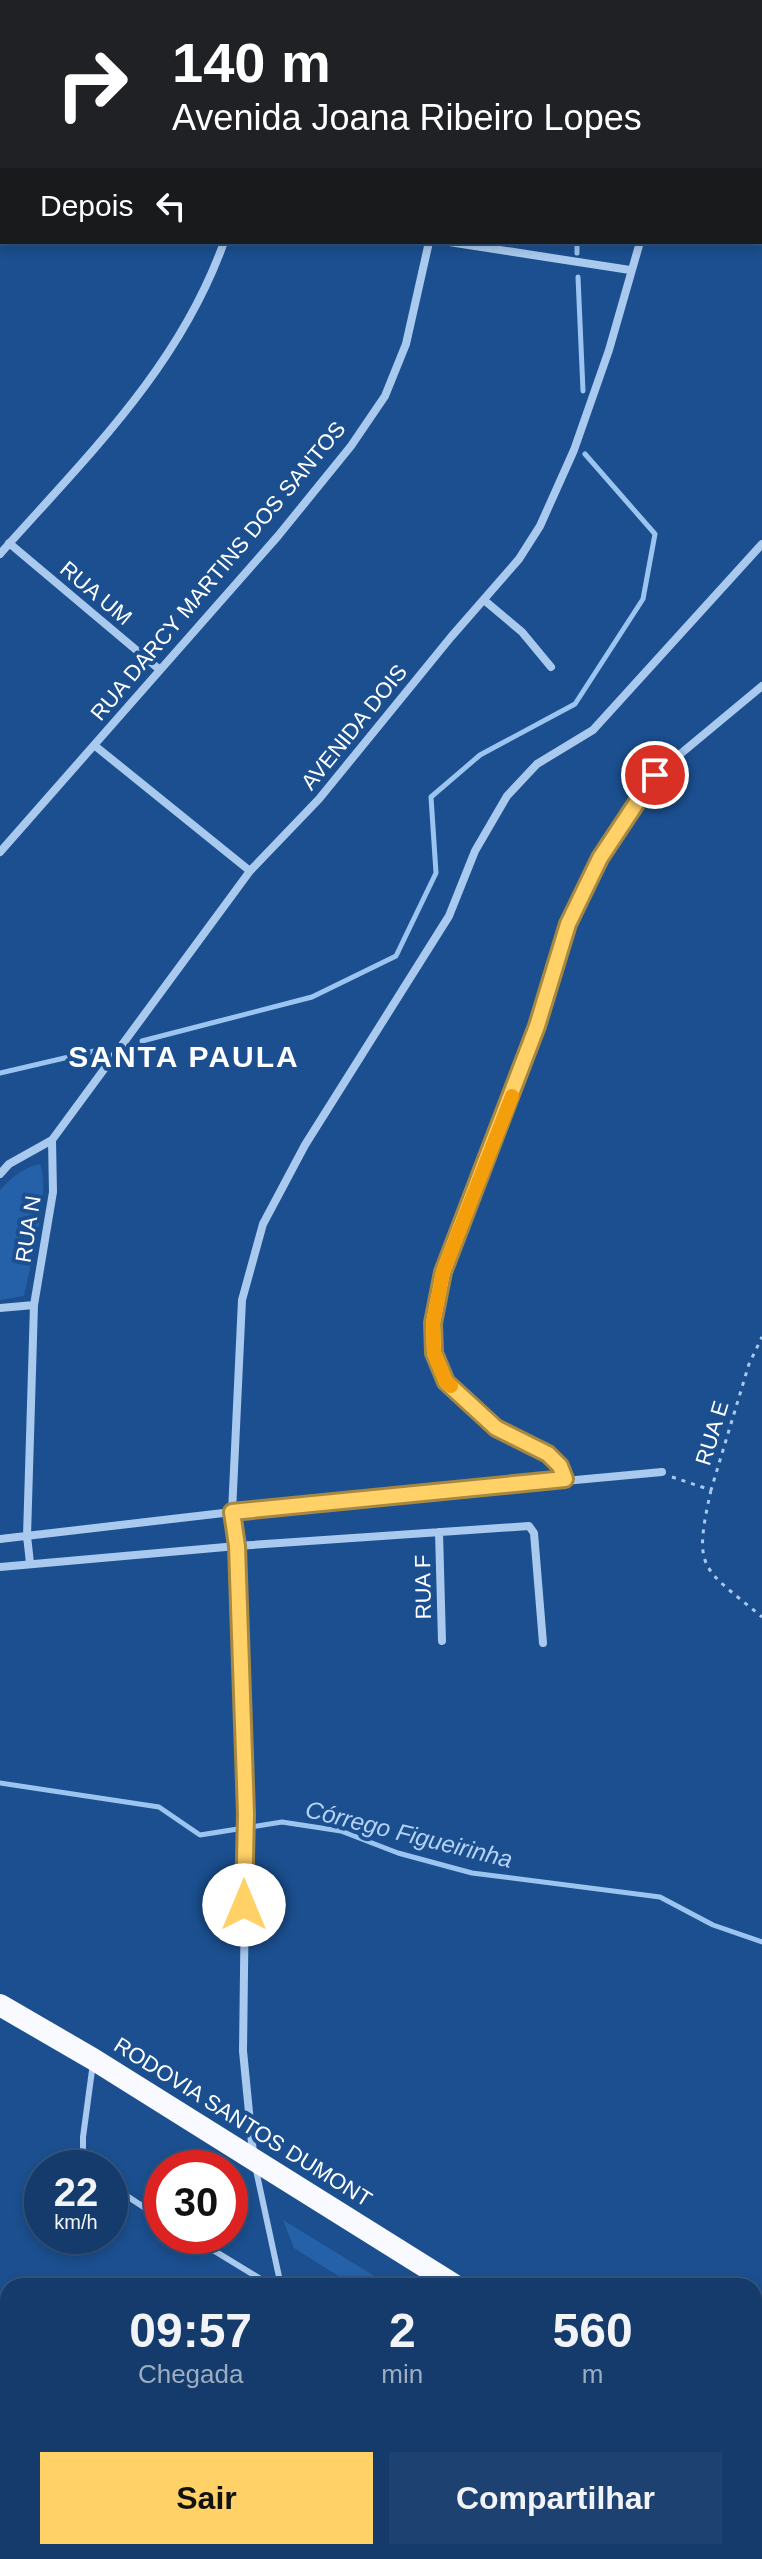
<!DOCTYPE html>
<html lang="pt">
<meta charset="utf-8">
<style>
:root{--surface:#143b6b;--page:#1d4271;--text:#f1f3f6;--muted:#9dadc1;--line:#33557e;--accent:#ffd166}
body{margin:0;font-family:Arial,sans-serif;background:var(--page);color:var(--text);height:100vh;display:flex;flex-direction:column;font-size:30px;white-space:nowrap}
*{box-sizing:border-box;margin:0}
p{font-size:26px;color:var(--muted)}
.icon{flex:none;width:44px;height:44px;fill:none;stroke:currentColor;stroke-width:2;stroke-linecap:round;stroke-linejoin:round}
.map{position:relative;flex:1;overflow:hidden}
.sheet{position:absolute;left:0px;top:2278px;width:762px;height:282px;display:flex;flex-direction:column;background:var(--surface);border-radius:24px 24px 0 0;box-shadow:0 4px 12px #0003,0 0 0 2px var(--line)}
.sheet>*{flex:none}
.hud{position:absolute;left:0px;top:0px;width:762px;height:244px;box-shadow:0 4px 12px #0003,0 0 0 2px var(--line);background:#202124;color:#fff;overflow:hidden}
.speed{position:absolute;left:24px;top:2150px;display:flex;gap:16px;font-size:40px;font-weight:700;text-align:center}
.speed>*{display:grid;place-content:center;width:104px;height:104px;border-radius:50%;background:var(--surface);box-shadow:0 4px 12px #0003,0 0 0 2px var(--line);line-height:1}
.speed small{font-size:20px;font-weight:400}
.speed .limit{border:12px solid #d22;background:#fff;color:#111}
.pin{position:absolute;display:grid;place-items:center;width:68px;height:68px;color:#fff;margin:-34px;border:4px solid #fff;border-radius:50%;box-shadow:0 2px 8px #0007}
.me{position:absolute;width:88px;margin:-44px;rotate:0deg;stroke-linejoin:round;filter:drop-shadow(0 0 6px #0008)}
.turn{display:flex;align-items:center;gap:28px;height:168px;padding:0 40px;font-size:36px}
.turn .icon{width:104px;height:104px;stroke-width:2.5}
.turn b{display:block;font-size:56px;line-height:68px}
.then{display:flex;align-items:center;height:76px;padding:0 40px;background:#0003;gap:16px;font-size:30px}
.eta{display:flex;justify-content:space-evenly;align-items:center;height:136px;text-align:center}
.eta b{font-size:48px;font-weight:800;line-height:56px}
.action{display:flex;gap:16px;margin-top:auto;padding:16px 40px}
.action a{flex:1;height:92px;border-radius:0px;background:var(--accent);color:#111;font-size:32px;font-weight:800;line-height:92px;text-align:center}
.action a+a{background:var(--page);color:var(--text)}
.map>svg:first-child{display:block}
.green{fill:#2461a8}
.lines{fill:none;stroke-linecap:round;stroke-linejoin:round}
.stream{stroke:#9cc4f0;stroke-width:5}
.building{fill:#2a66ad}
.path{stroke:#a9c9ee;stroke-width:3;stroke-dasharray:4 6;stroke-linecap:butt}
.service{stroke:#a9c9ee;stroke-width:6}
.minor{stroke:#a9c9ee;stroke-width:8}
.trunk{stroke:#f8faff;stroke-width:22}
.route-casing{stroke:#a68842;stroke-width:20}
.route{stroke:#ffd166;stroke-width:14}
.slow{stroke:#f59e0b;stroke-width:14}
.labels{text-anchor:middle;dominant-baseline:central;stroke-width:8;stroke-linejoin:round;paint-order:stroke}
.street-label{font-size:22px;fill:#fff;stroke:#1b4f8f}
.water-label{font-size:24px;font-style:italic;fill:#b5d3f5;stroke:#1b4f8f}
.district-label{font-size:30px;font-weight:bold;letter-spacing:2px;fill:#fff;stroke:#1b4f8f}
</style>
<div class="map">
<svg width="762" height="2559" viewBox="0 0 762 2559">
<rect width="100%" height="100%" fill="#1b4f8f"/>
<path class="green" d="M40,1164C51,1191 30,1266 24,1296L0,1300V1190C11,1178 23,1167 40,1164Z
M283,2220L391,2286H354L294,2248Z"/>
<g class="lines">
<path class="stream" d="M570,0L571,2
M577,253V242
M578,277L583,391
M142,1041L312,997L396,956L436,873L431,797L480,755L575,704L643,599L655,534L585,454
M0,1073L103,1049
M0,1783L159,1807L200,1835L282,1822L341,1831L398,1853L472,1873L660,1897L713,1925L762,1942"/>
</g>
<path class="building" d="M286,2552H315L327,2559H281Z"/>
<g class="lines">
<path class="path" d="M672,1477L711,1490L749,1364L762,1337
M711,1490C693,1571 701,1566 762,1617"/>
<path class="service" d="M93,2063L83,2137V2153L93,2168
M256,2170L281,2286
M110,2185L162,2219
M190,2236L272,2286"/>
<path class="minor" d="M449,2V0
M678,2V0
M760,87H762
M449,242L630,270
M9,543L160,670
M0,554C87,456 179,368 224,242
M484,600L522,632L551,667
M94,745L250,871
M0,852L278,536L351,446L385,396L406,344L429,242
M0,1174L9,1164L52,1140L250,871L319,799L451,637L519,559L540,526L574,450L609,350L640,242
M0,1308L34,1305
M565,1479L560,1466L548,1454L496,1428L446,1382L434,1353L433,1323L443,1272L537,1026L568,924L600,858L655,775L762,686
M439,1532L442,1641
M0,1539L232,1512L662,1472
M30,1563L27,1536L34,1305L53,1192L52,1140
M0,1567L237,1546L529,1526L534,1533L543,1643
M253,2153L243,2051L246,1814L237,1546L232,1512L242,1300L263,1224L305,1145L449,916L475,851L507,796L537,764L593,730L762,544"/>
<path class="trunk" d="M0,2005L93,2059L456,2286
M754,2475L762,2480"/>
</g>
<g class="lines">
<defs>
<path id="route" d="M244,1905L246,1814L237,1546L232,1512L565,1479L560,1466L548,1454L496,1428L446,1382L434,1353L433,1323L443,1272L537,1026L568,924L600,858L655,775"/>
</defs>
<use href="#route" class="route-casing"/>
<use href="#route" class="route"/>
<path class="slow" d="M451,1386L446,1382L434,1353L433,1323L443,1272L512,1096"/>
</g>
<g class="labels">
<g class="street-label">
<text transform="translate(218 571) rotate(-50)">RUA DARCY MARTINS DOS SANTOS</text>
<text transform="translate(96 593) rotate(40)">RUA UM</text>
<text transform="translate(354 727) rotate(-51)">AVENIDA DOIS</text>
<text transform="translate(28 1229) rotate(-81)">RUA N</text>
<text transform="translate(712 1433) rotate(-73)">RUA E</text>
<text transform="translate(423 1587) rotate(-91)">RUA F</text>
<text transform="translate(243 2122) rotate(32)">RODOVIA SANTOS DUMONT</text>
</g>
<g class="water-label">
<text transform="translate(409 1834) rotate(14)">Córrego Figueirinha</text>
</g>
<g class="district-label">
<text x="184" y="1056">SANTA PAULA</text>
</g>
</g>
</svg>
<div class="speed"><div>22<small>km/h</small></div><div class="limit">30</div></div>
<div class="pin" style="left:655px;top:775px;background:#d93025"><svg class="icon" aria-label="arrive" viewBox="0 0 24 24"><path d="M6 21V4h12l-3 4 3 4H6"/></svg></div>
<svg class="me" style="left:244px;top:1905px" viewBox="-20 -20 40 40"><circle r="19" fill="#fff"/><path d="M0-13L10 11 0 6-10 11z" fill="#ffd166"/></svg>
<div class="hud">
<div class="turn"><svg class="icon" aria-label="right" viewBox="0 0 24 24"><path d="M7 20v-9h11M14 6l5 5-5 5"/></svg><div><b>140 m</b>Avenida Joana Ribeiro Lopes</div></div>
<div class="then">Depois<svg class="icon" aria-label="left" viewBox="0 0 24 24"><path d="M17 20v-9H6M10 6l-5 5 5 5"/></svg></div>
</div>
<section class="sheet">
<div class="eta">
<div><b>09:57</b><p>Chegada</p></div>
<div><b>2</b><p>min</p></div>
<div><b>560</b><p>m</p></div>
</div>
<div class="action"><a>Sair</a><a>Compartilhar</a></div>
</section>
</div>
